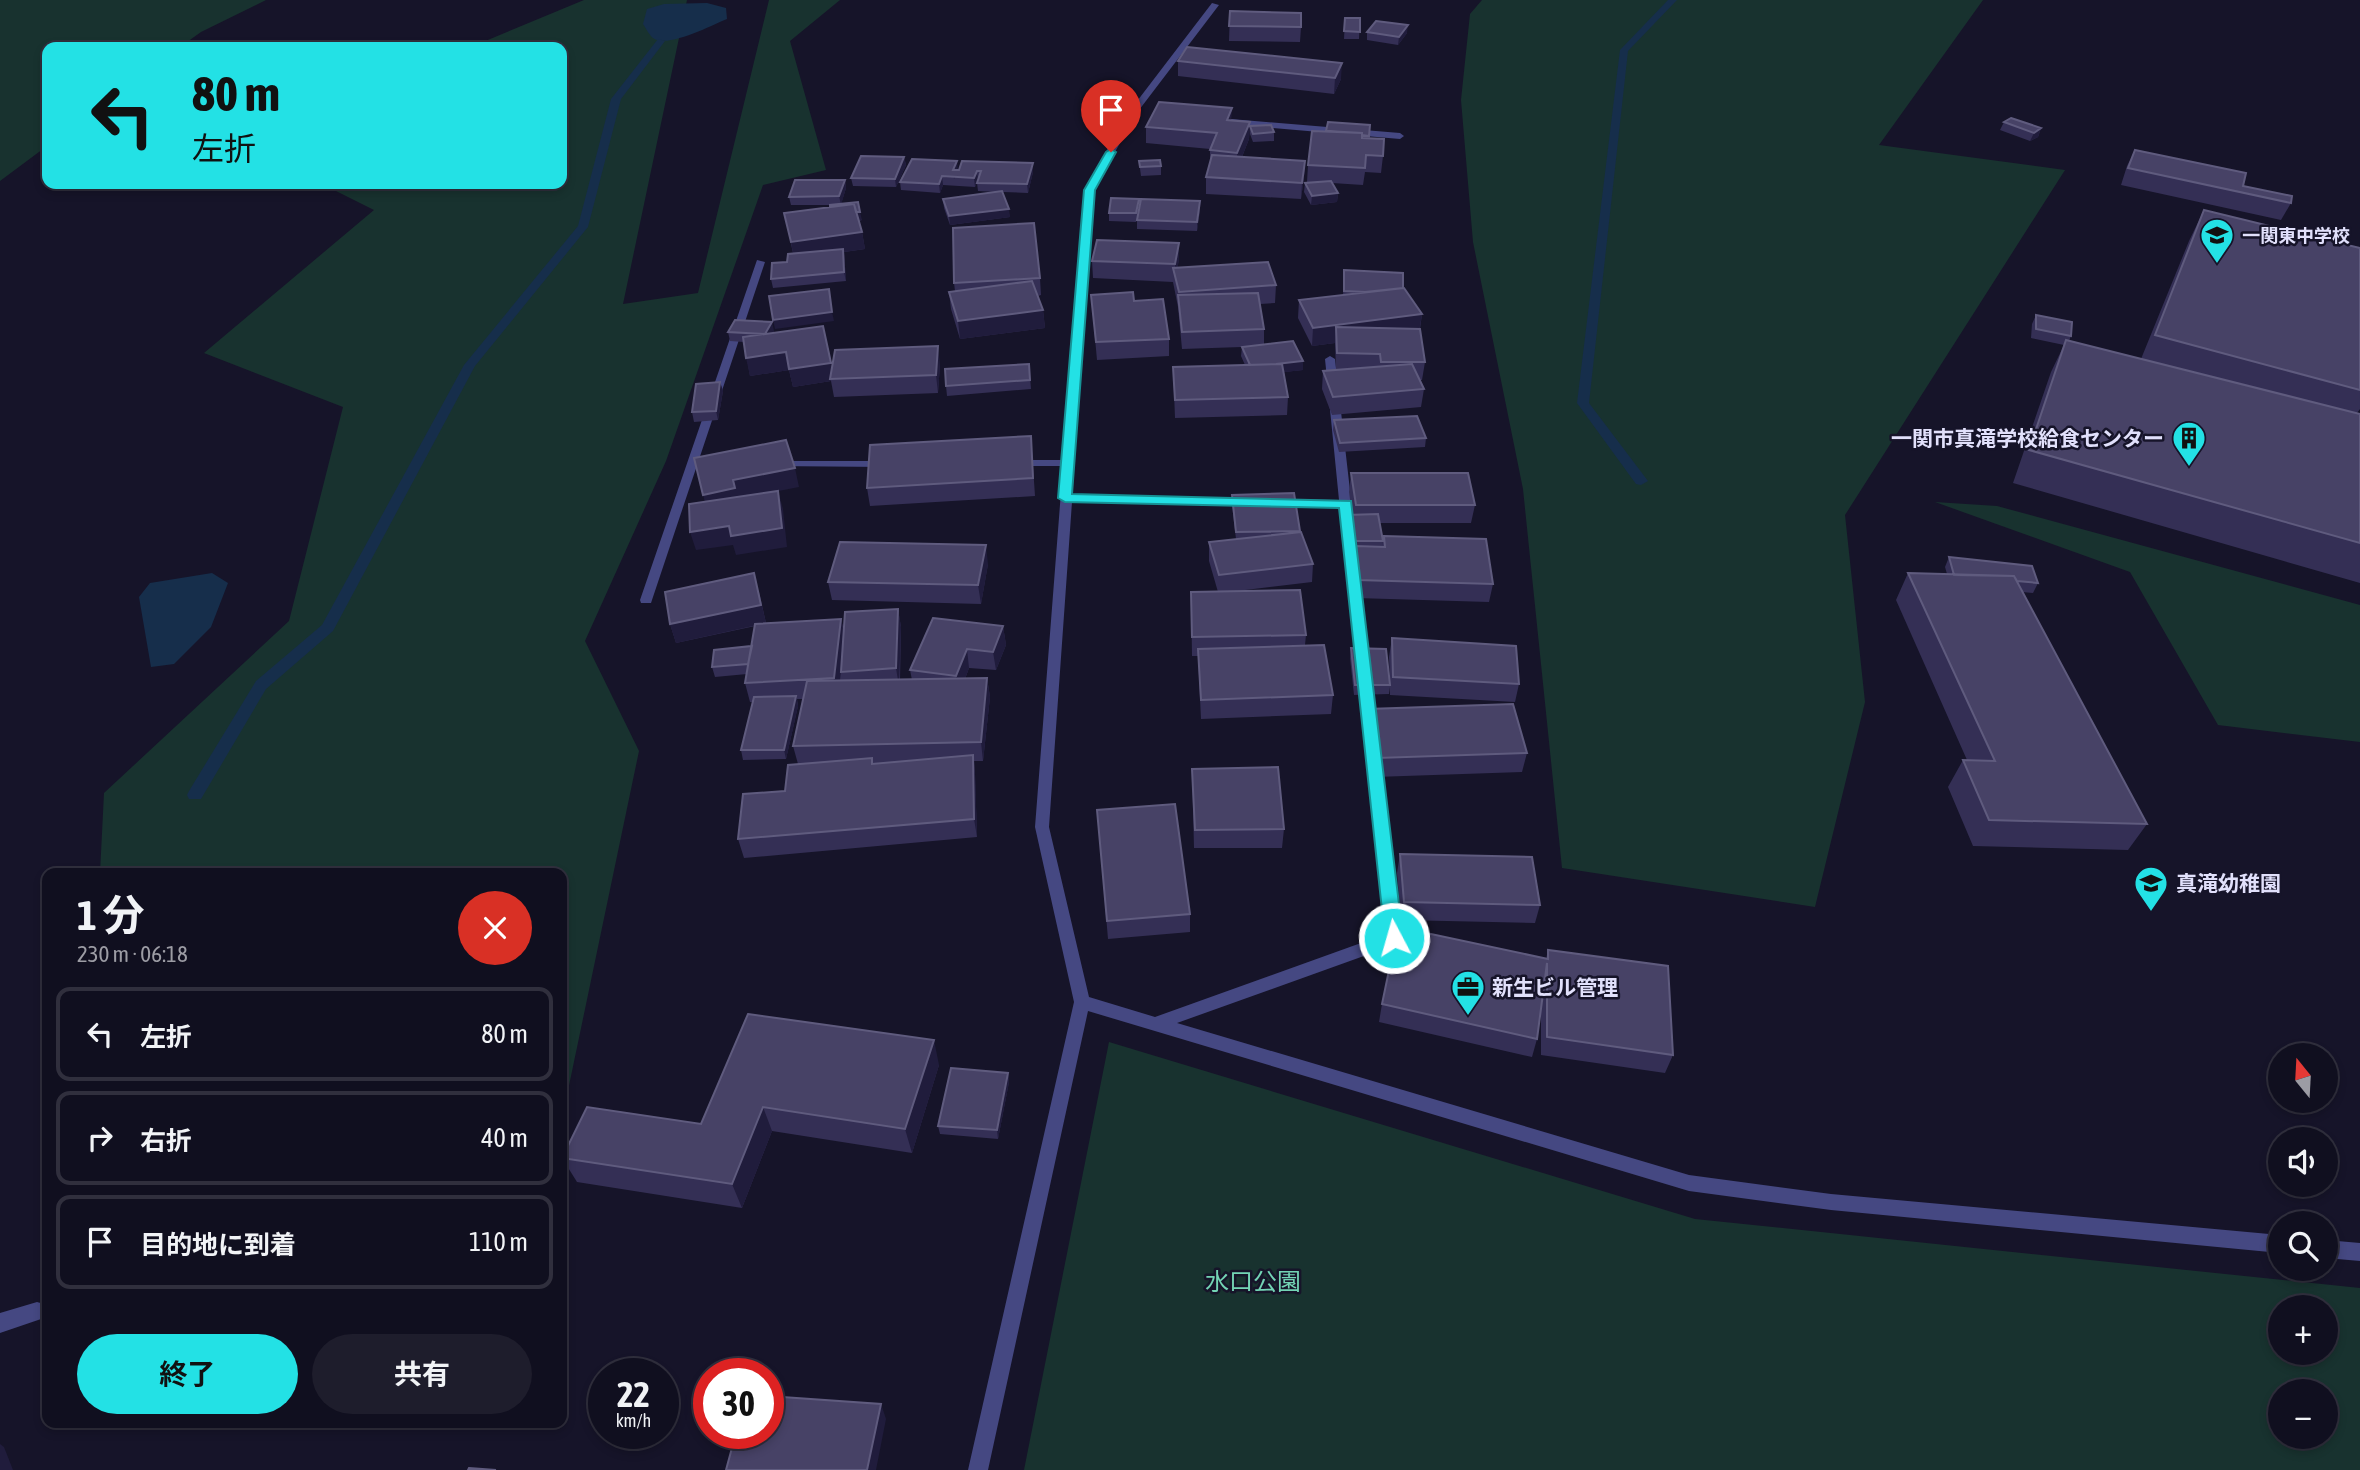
<!DOCTYPE html>
<html lang="ja">
<meta charset="utf-8">
<style>
:root{--surface:#100f1f;--page:#1e1d2c;--text:#f1f3f6;--muted:#9c9ca4;--line:#302f3d;--accent:#23e1e5}
body{margin:0;font-family:"Asap Condensed","Noto Sans JP",sans-serif;background:var(--page);color:var(--text);height:100vh;display:flex;flex-direction:column;font-size:26px;white-space:nowrap}
*{box-sizing:border-box;margin:0}
p{font-size:23px;color:var(--muted)}
.icon{flex:none;width:38px;height:38px;fill:none;stroke:currentColor;stroke-width:2;stroke-linecap:round;stroke-linejoin:round}
.map{position:relative;flex:1;overflow:hidden}
.side{position:absolute;left:42px;top:868px;width:525px;height:560px;display:flex;flex-direction:column;background:var(--surface);border-radius:14px;box-shadow:0 4px 10px #0003,0 0 0 2px var(--line)}
.side>*{flex:none}
.hud{position:absolute;left:42px;top:42px;width:525px;height:147px;border-radius:14px;box-shadow:0 4px 10px #0003,0 0 0 2px var(--line);background:#23e1e5;color:#111;overflow:hidden}
.needle{width:46px;rotate:342deg}
.tools{position:absolute;left:2268px;top:1043px;display:grid;gap:14px}
.tools a{display:grid;place-items:center;width:70px;height:70px;border-radius:50%;background:var(--surface);box-shadow:0 4px 10px #0003,0 0 0 2px var(--line);font-size:35px}
.speed{position:absolute;left:588px;top:1358px;display:flex;gap:14px;font-size:35px;font-weight:700;text-align:center}
.speed>*{display:grid;place-content:center;width:91px;height:91px;border-radius:50%;background:var(--surface);box-shadow:0 4px 10px #0003,0 0 0 2px var(--line);line-height:1}
.speed small{font-size:18px;font-weight:400}
.speed .limit{border:10px solid #d22;background:#fff;color:#111}
.pin{position:absolute;display:grid;place-items:center;width:60px;height:60px;color:#fff;margin:-72px -30px;border-radius:50% 50% 50% 0;rotate:-45deg;box-shadow:0 0 7px #0007}
.pin .icon{rotate:45deg}
.me{position:absolute;width:77px;margin:-38px;rotate:354deg;stroke-linejoin:round;filter:drop-shadow(0 0 5px #0008)}
.turn{display:flex;align-items:center;gap:24px;height:147px;padding:0 35px;font-size:32px}
.turn .icon{width:91px;height:91px;stroke-width:2.5}
.turn b{display:block;font-size:49px;line-height:60px}
.round{display:grid;place-items:center;flex:none;width:74px;height:74px;border-radius:37px;background:var(--page)}
.overview{display:flex;align-items:center;justify-content:space-between;height:119px;padding:0 35px}
h1{font-size:42px;font-weight:700;line-height:52px}
.primary-button{display:flex;gap:14px;margin-top:auto;padding:14px 35px}
.primary-button a{flex:1;height:80px;border-radius:42px;background:var(--accent);color:#111;font-size:28px;font-weight:700;line-height:80px;text-align:center}
.primary-button a+a{background:var(--page);color:var(--text)}
ul{padding:0;list-style:none}
li{display:flex;align-items:center;gap:21px;height:94px;margin:0 14px 10px;padding:0 21px;border:4px solid var(--line);border-radius:14px}
li div{flex:1}
li b{display:block;font-size:26px}
li em{font-style:normal}
.map>svg:first-child{display:block}
.green{fill:#18322f;fill-rule:evenodd}
.water{fill:#162e4b}
.lines{fill:none;stroke-linecap:round;stroke-linejoin:round}
.stream{fill:#162e4b;fill-rule:evenodd}
.street{fill:#454882;fill-rule:evenodd}
.wall{fill:#342f55}
.shaded-wall{fill:#201c3c}
.building{fill:#474266;stroke:#5f5b7e;stroke-width:2}
.route{fill:#23e1e5;stroke:#179295;stroke-width:2}
.labels{text-anchor:middle;dominant-baseline:central;stroke-width:5;stroke-linejoin:round;paint-order:stroke}
.far-poi-label{font-size:18px;font-weight:bold;fill:#e1e0fb;stroke:#161429;text-anchor:start}
.poi-label{font-size:21px;font-weight:bold;fill:#e1e0fb;stroke:#161429;text-anchor:start}
.near-park-label{font-size:24px;fill:#73d4b4;stroke:#161429}
</style>
<div class="map">
<svg width="2360" height="1470" viewBox="0 0 2360 1470">
<rect width="100%" height="100%" fill="#161429"/>
<path class="green" d="M0,0H266L201,32L180,47H47V146L0,181Z
M584,0H687L623,304L698,293L769,0H840L790,41L826,170L763,185L666,461L585,641L639,751L562,1119V873H100L104,793L289,621L343,407L204,353L374,210L322,184H562V47H471Z
M1482,0H1983L1879,145L2065,170L1845,515L1865,702L1815,907L1562,868L1523,489L1473,242L1461,100L1470,14Z
M1935,502L1997,506L2360,605V742L2218,725L2130,572Z
M1109,1042L1695,1219L2360,1288V1470H1024ZM2326,1307V1353H2280V1307ZM2280,1391H2326V1437H2280Z"/>
<path class="water" d="M707,3L726,8L727,19C712,25 667,49 653,38C649,35 646,28 643,24L647,9L664,4Z
M212,573L228,583L211,627L174,664L151,667L139,597L150,583Z"/>
<g class="lines">
<path class="stream" d="M1668,0H1677L1628,51L1589,403L1648,481L1641,485L1636,484L1577,403L1620,50Z
M658,39L665,41L621,99L588,227L475,366L333,631L266,689L201,799H189L187,795L189,791L256,681L322,625L464,365L578,226L611,99Z"/>
<path class="street" d="M1212,3L1219,5L1136,114L1094,190L1072,495L1249,498L1255,502L1249,506L1072,502L1049,827L1089,997L1155,1017L1386,934L1367,758L1374,753L1381,758L1402,938L1400,943L1177,1023L1689,1175L1831,1194L2280,1235V1253L1831,1210L1689,1191L1088,1011L988,1470H968L1074,1002L1035,827L1063,466H1015L1009,463L1015,460H1063L1084,190L1128,113Z
M1231,119L1400,133L1404,136L1400,139L1228,124L1227,122Z
M757,260L765,262L652,600L651,603H641L640,600Z
M1330,356L1335,359L1377,727L1370,732L1363,727L1340,508L1277,507L1271,503L1277,499L1339,500L1325,359Z
M774,461H887L893,464L887,467L770,466L768,464Z
M2326,1240L2360,1243V1261L2326,1258Z
M37,1302L44,1304L47,1311L44,1318L0,1333V1313Z"/>
</g>
<path class="wall" d="M1230,11L1301,27L1300,42L1229,41Z
M1345,18H1360L1359,39H1344Z
M1367,32L1407,33L1398,45L1367,40Z
M1178,61L1341,79L1334,94L1178,76Z
M1231,121L1250,122L1249,139L1242,157L1305,161L1304,177L1301,199L1206,194V177L1210,164V149L1146,143V127Z
M2004,122L2041,128L2038,137L2030,141L2000,130Z
M1370,125L1369,139L1383,156L1381,173L1365,172L1363,185L1332,183L1338,193L1337,202L1311,205L1304,192L1305,183L1313,182H1307L1308,165L1326,131Z
M1250,126L1274,132V141L1253,142L1250,134Z
M2135,150L2243,186L2291,203L2281,220L2121,185L2127,166Z
M904,157L906,165L896,187L853,186L851,178Z
M1139,161L1161,166V175L1141,176Z
M1033,163V172L1028,193L1003,192L1010,217L950,225L944,208L943,199L997,192L978,191L977,183L978,180L975,187L943,185L940,193L901,190L900,182L958,170Z
M845,180L846,188L841,204L862,220L859,221L862,232L865,249L844,252L846,281L773,288L771,279L787,262L793,253L784,213L830,207L831,205H791L789,197Z
M1139,207L1137,219L1200,210L1197,231L1137,229V220L1136,222L1109,221V213Z
M2204,210L2360,248V409L2357,413L2360,414V583L2013,483L2051,372L2064,345L2031,338L2032,324L2036,315L2071,336L2069,341L2141,359L2189,241Z
M1179,260L1177,268L1276,285L1275,303L1260,304L1264,329V344L1303,361V370L1284,372L1288,397L1287,415L1175,418L1173,367L1245,365L1241,356L1242,347L1182,349L1178,307L1173,282L1093,278L1092,261Z
M1344,270L1403,288L1422,314L1420,329L1425,362L1422,380H1419L1424,389L1421,407L1332,415L1322,389L1323,371L1336,370L1335,343L1312,346L1298,318L1299,300L1343,295Z
M1040,278L1041,295L1038,296L1043,310L1045,328L960,339L951,309L949,292L955,291L954,283Z
M1091,295L1134,301L1169,339V356L1097,360Z
M774,331L772,333L832,368L940,364L938,393L834,397L831,381L793,387L789,370L750,376L744,342L730,341L728,332Z
M1029,364L1031,389L947,396L946,386Z
M720,382L723,391L718,420L694,422L692,412Z
M1334,420L1426,438L1425,447L1339,452L1333,430Z
M1031,436L1035,496L870,506L867,488Z
M1351,473L1475,505L1471,523H1380L1383,541L1382,547L1384,536L1493,584L1489,602L1356,598L1354,564L1355,551H1350L1346,524L1347,515L1352,514L1349,492Z
M1294,493L1299,532L1313,564L1312,582L1237,591L1306,635L1305,645L1333,695L1331,714L1201,719L1198,656H1192L1191,592H1218L1209,561V542L1236,539L1232,505V495Z
M1949,557L2038,583L2033,593L2022,592L2147,824L2128,850L1973,846L1948,787L1963,760H1967L1896,600L1908,573L1947,574L1945,567Z
M988,564L981,604L832,600L828,582Z
M759,592L766,623L841,619L844,631L898,609L901,627L900,680H912L910,670L1003,626L1006,645L996,670L969,668L965,679L987,678L990,697L983,761H974L975,774L977,837L744,858L738,839L785,791L798,764L793,746L803,699H797L798,706L786,759L743,760L741,750L753,702H750L745,683L747,674L715,677L712,667L752,646L755,626L676,643L670,624Z
M1392,638L1519,684L1515,702L1390,695V687L1389,694L1354,695L1350,658L1351,648L1390,682L1389,657Z
M1368,709L1527,753L1522,772L1375,777L1366,728Z
M1192,769L1284,829L1282,848H1194Z
M1097,810L1190,914V932L1108,939Z
M1400,854L1540,905L1535,923L1401,920L1397,873Z
M1548,950L1673,1055L1665,1073L1541,1055V1005L1537,1039L1532,1057L1379,1022L1382,1004L1546,959Z
M748,1014L939,1065L912,1153L772,1131L742,1208L577,1182L562,1158L701,1124Z
M1008,1073L1009,1082L998,1139L940,1134L938,1126Z"/>
<path class="shaded-wall" d="M1408,25L1407,33L1398,45L1399,37Z
M1342,63L1341,79L1334,94L1335,78Z
M1232,108L1231,124L1227,120Z
M1250,122L1249,139L1237,169V153Z
M2041,128L2038,137L2030,141L2034,133Z
M904,157L906,165L896,187L895,179Z
M957,161L958,170L954,179L953,170Z
M1305,161L1304,177L1301,199L1302,183Z
M1033,163V172L1028,193L1027,184Z
M977,171L978,180L975,187L974,178Z
M942,176L943,185L940,193L939,184Z
M845,180L846,188L841,205L839,196Z
M1338,193L1337,202L1311,205L1312,196Z
M1200,201V210L1197,231V222Z
M1009,209L1010,217L950,225L949,216Z
M860,212L862,220L834,224L832,215Z
M862,232L865,249L844,252L846,281L844,272L794,259L791,242Z
M1179,243V260L1175,282V264Z
M1043,310L1045,328L960,339L958,321Z
M832,312L834,321L775,329L773,320Z
M1422,314L1419,332L1336,327L1335,343L1312,346L1313,328Z
M772,322L774,331L767,343L765,334Z
M938,346L940,364L938,393L936,375Z
M786,352L831,363L834,379H830L831,381L793,387L789,370L750,376L746,358Z
M1303,361V370L1250,376L1251,367Z
M720,382L723,391L718,420L716,411Z
M795,468L799,487L738,499L708,513L703,495L733,480Z
M778,491L783,509L787,547L736,555L733,545L696,550L690,532L729,526Z
M986,545L988,564L981,604L978,585Z
M754,573L766,623L676,643L670,624Z
M898,609L901,627L899,687L896,668Z
M841,619L845,638L838,697L834,678Z
M1003,626L1006,645L996,670L993,652Z
M967,649L969,668L959,695L956,676Z
M987,678L990,697L983,761L981,742Z
M796,696L798,706L786,759L784,750Z
M973,755L975,774L977,837L974,819Z
M934,1040L939,1065L912,1153L905,1129Z
M1008,1073L1009,1082L998,1139L997,1130Z
M763,1107L772,1131L742,1208L732,1184Z
M881,1404L886,1419L876,1470H867Z
M0,1444L4,1447L13,1470H0Z"/>
<path class="building" d="M1230,11L1301,13V27L1229,26Z
M1345,18H1360V32L1344,31Z
M1376,21L1408,25L1399,37L1367,32Z
M1187,47L1342,63L1335,78L1178,61Z
M1159,102L1232,108L1227,120L1250,122L1237,153L1210,150L1217,133L1146,127Z
M2011,118L2041,128L2034,133L2004,122Z
M1328,122L1370,125L1369,136L1362,135V133L1326,131Z
M1271,125L1274,132L1253,134L1250,126Z
M1312,131L1362,133V138L1384,139L1383,156L1366,155L1365,168L1308,165Z
M2135,150L2246,173L2243,186L2292,196L2291,203L2128,168Z
M1212,155L1305,161L1302,183L1206,177Z
M861,156L904,157L895,179L851,178Z
M912,159L957,161L953,170H959L962,161L1033,163L1027,184L977,183L981,171H977L974,178L942,176L939,184L900,182Z
M1160,160L1161,166L1140,167L1139,161Z
M795,180H845L839,196L789,197Z
M1331,181L1338,193L1312,196L1305,183Z
M1002,191L1009,209L949,216L943,199Z
M1111,198L1139,199L1136,213H1109Z
M1141,199L1200,201L1197,222L1137,220Z
M858,202L860,212H856L854,204L830,207V205Z
M854,204L862,232L791,242L784,213Z
M2204,210L2360,248V390L2155,335Z
M1034,223L1040,278L954,283L953,228Z
M1097,240L1179,243L1175,264L1092,261Z
M843,249L844,272L771,279L772,263L787,262L788,254Z
M1268,262L1276,285L1179,292L1173,268Z
M1344,270L1403,273V288L1365,292L1344,291Z
M1032,281L1043,310L958,321L949,292Z
M1404,288L1422,314L1313,328L1299,300Z
M829,289L832,312L773,320L769,296Z
M1133,292L1134,301L1163,299L1169,339L1096,342L1091,295Z
M1258,293L1264,329L1182,332L1178,295Z
M2036,315L2072,322L2071,336L2036,329Z
M735,320L772,322L765,334L728,332Z
M823,326L831,363L789,369L786,352L746,358L743,337Z
M1336,327L1420,329L1425,362H1381L1380,354L1337,353Z
M2066,340L2360,414V543L2029,450Z
M1293,341L1303,361L1276,364L1250,365L1242,347Z
M938,346L936,375L830,379L835,350Z
M1029,364L1030,380L946,386L945,369Z
M1282,364L1288,397L1175,400L1173,367Z
M1412,364L1424,389L1333,397L1323,371Z
M720,382L716,411L692,412L696,384Z
M1417,416L1426,438L1340,443L1334,420Z
M1031,436L1033,478L867,488L870,445Z
M786,440L795,468L733,480L735,488L703,495L694,458Z
M1351,473H1468L1475,505H1356Z
M778,491L782,528L731,536L729,526L690,532L689,504Z
M1294,493L1300,531L1236,532L1232,495Z
M1378,514L1383,541H1351L1347,515Z
M1301,532L1313,564L1219,575L1209,542Z
M1384,536L1486,539L1493,584L1358,580L1356,546L1385,547Z
M840,542L986,545L978,585L828,582Z
M1949,557L2032,566L2038,583L2017,581L2014,576L1954,575Z
M754,573L761,605L670,624L665,592Z
M1908,573L2014,576L2147,824L1989,820L1963,760L1995,761Z
M1300,590L1306,635L1192,637L1191,592Z
M898,609L896,668L841,672L845,612Z
M933,618L1003,626L993,652L967,649L956,676L910,670Z
M841,619L834,678L745,683L755,624Z
M1392,638L1516,646L1519,684L1393,677Z
M1324,645L1333,695L1201,700L1198,649Z
M752,646L748,664L712,667L714,650Z
M1351,648L1386,649L1390,685H1355Z
M987,678L981,742L793,746L807,681Z
M796,696L784,750H741L754,697Z
M1513,704L1527,753L1377,758L1368,709Z
M973,755L974,819L738,839L743,794L785,791L788,765L872,758V764Z
M1278,767L1284,829L1195,830L1192,769Z
M1175,804L1190,914L1107,921L1097,810Z
M1400,854L1532,857L1540,905L1404,902Z
M1398,927L1548,959V950L1668,966L1673,1055L1547,1037V963L1537,1039L1382,1004Z
M748,1014L934,1040L905,1129L763,1107L732,1184L562,1158L587,1107L701,1124Z
M951,1068L1008,1073L997,1130L938,1126Z
M768,1396L881,1404L867,1470H726L736,1433H768Z
M469,1468L496,1470H468Z"/>
<path class="route" d="M1111,149L1116,152L1095,190L1072,494L1351,501L1403,938L1400,944L1394,946L1388,944L1385,938L1339,508L1065,502L1058,498L1084,190L1106,152Z"/>
<defs>
<symbol id="school-pin" viewBox="-11 -11 22 30"><path d="M0 17L-7.5 6A9.5 9.5 0 1 1 7.5 6Z" fill="#23e1e5" stroke="#161429"/><path d="M0-5L7-2L0 1L-7-2ZM-4 1L0 2.5L4 1V4Q0 6-4 4Z" fill="#111"/></symbol>
<symbol id="building-pin" viewBox="-11 -11 22 30"><path d="M0 17L-7.5 6A9.5 9.5 0 1 1 7.5 6Z" fill="#23e1e5" stroke="#161429"/><path d="M-4-6H4V6H1V3H-1V6H-4ZM-2.5-4.3h1.7v1.8h-1.7ZM.8-4.3h1.7v1.8H.8ZM-2.5-1h1.7V.8h-1.7ZM.8-1h1.7V.8H.8Z" fill="#111"/></symbol>
<symbol id="office-pin" viewBox="-11 -11 22 30"><path d="M0 17L-7.5 6A9.5 9.5 0 1 1 7.5 6Z" fill="#23e1e5" stroke="#161429"/><path d="M-6-3h4V-5.5h4V-3h4V5H-6ZM-1-4.5V-3h2v-1.5ZM-6 0V1H6V0Z" fill="#111"/></symbol>
</defs>
<g fill-rule="evenodd">
<use href="#school-pin" x="2198" y="216" width="38" height="52"/>
<use href="#building-pin" x="2170" y="419" width="38" height="52"/>
<use href="#school-pin" x="2132" y="864" width="38" height="52"/>
<use href="#office-pin" x="1449" y="968" width="38" height="52"/>
</g>
<g class="labels">
<g class="far-poi-label">
<text x="2242" y="235">一関東中学校</text>
</g>
<g class="poi-label">
<text x="2164" y="438" text-anchor="end">一関市真滝学校給食センター</text>
<text x="2176" y="883">真滝幼稚園</text>
<text x="1492" y="987">新生ビル管理</text>
</g>
<g class="near-park-label">
<text x="1253" y="1281">水口公園</text>
</g>
</g>
</svg>
<div class="tools">
<a><svg class="needle" viewBox="-14 -14 28 28"><path d="M0-13l5 13h-10z" fill="#e53935"/><path d="M0 13l5-13h-10z" fill="#9c9ca4"/></svg></a>
<a><svg class="icon" aria-label="sound" viewBox="0 0 24 24"><path d="M4 9h4l5-4v14l-5-4H4zM17 9q2 3 0 6"/></svg></a>
<a><svg class="icon" aria-label="search" viewBox="0 0 24 24"><circle cx="10" cy="10" r="6"/><path d="M15 15l6 6"/></svg></a>
<a>+</a>
<a>−</a>
</div>
<div class="speed"><div>22<small>km/h</small></div><div class="limit">30</div></div>
<div class="pin" style="left:1111px;top:152px;background:#d93025"><svg class="icon" aria-label="arrive" viewBox="0 0 24 24"><path d="M6 21V4h12l-3 4 3 4H6"/></svg></div>
<svg class="me" style="left:1394px;top:938px" viewBox="-20 -20 40 40"><circle r="17" fill="#23e1e5" stroke="#fff" stroke-width="3"/><path d="M0-11L8 9 0 5-8 9z" fill="#fff"/></svg>
<div class="hud">
<div class="turn"><svg class="icon" aria-label="left" viewBox="0 0 24 24"><path d="M17 20v-9H6M10 6l-5 5 5 5"/></svg><div><b>80 m</b>左折</div></div>
</div>
<section class="side">
<div class="overview"><div><h1>1 分</h1><p>230 m · 06:18</p></div><a class="round" style="background:#d93025;color:#fff"><svg class="icon" aria-label="close" viewBox="0 0 24 24"><path d="M6 6l12 12M18 6L6 18"/></svg></a></div>
<ul>
<li><svg class="icon" aria-label="left" viewBox="0 0 24 24"><path d="M17 20v-9H6M10 6l-5 5 5 5"/></svg><div><b>左折</b></div><em>80 m</em></li>
<li><svg class="icon" aria-label="right" viewBox="0 0 24 24"><path d="M7 20v-9h11M14 6l5 5-5 5"/></svg><div><b>右折</b></div><em>40 m</em></li>
<li><svg class="icon" aria-label="arrive" viewBox="0 0 24 24"><path d="M6 21V4h12l-3 4 3 4H6"/></svg><div><b>目的地に到着</b></div><em>110 m</em></li>
</ul>
<div class="primary-button"><a>終了</a><a>共有</a></div>
</section>
</div>
